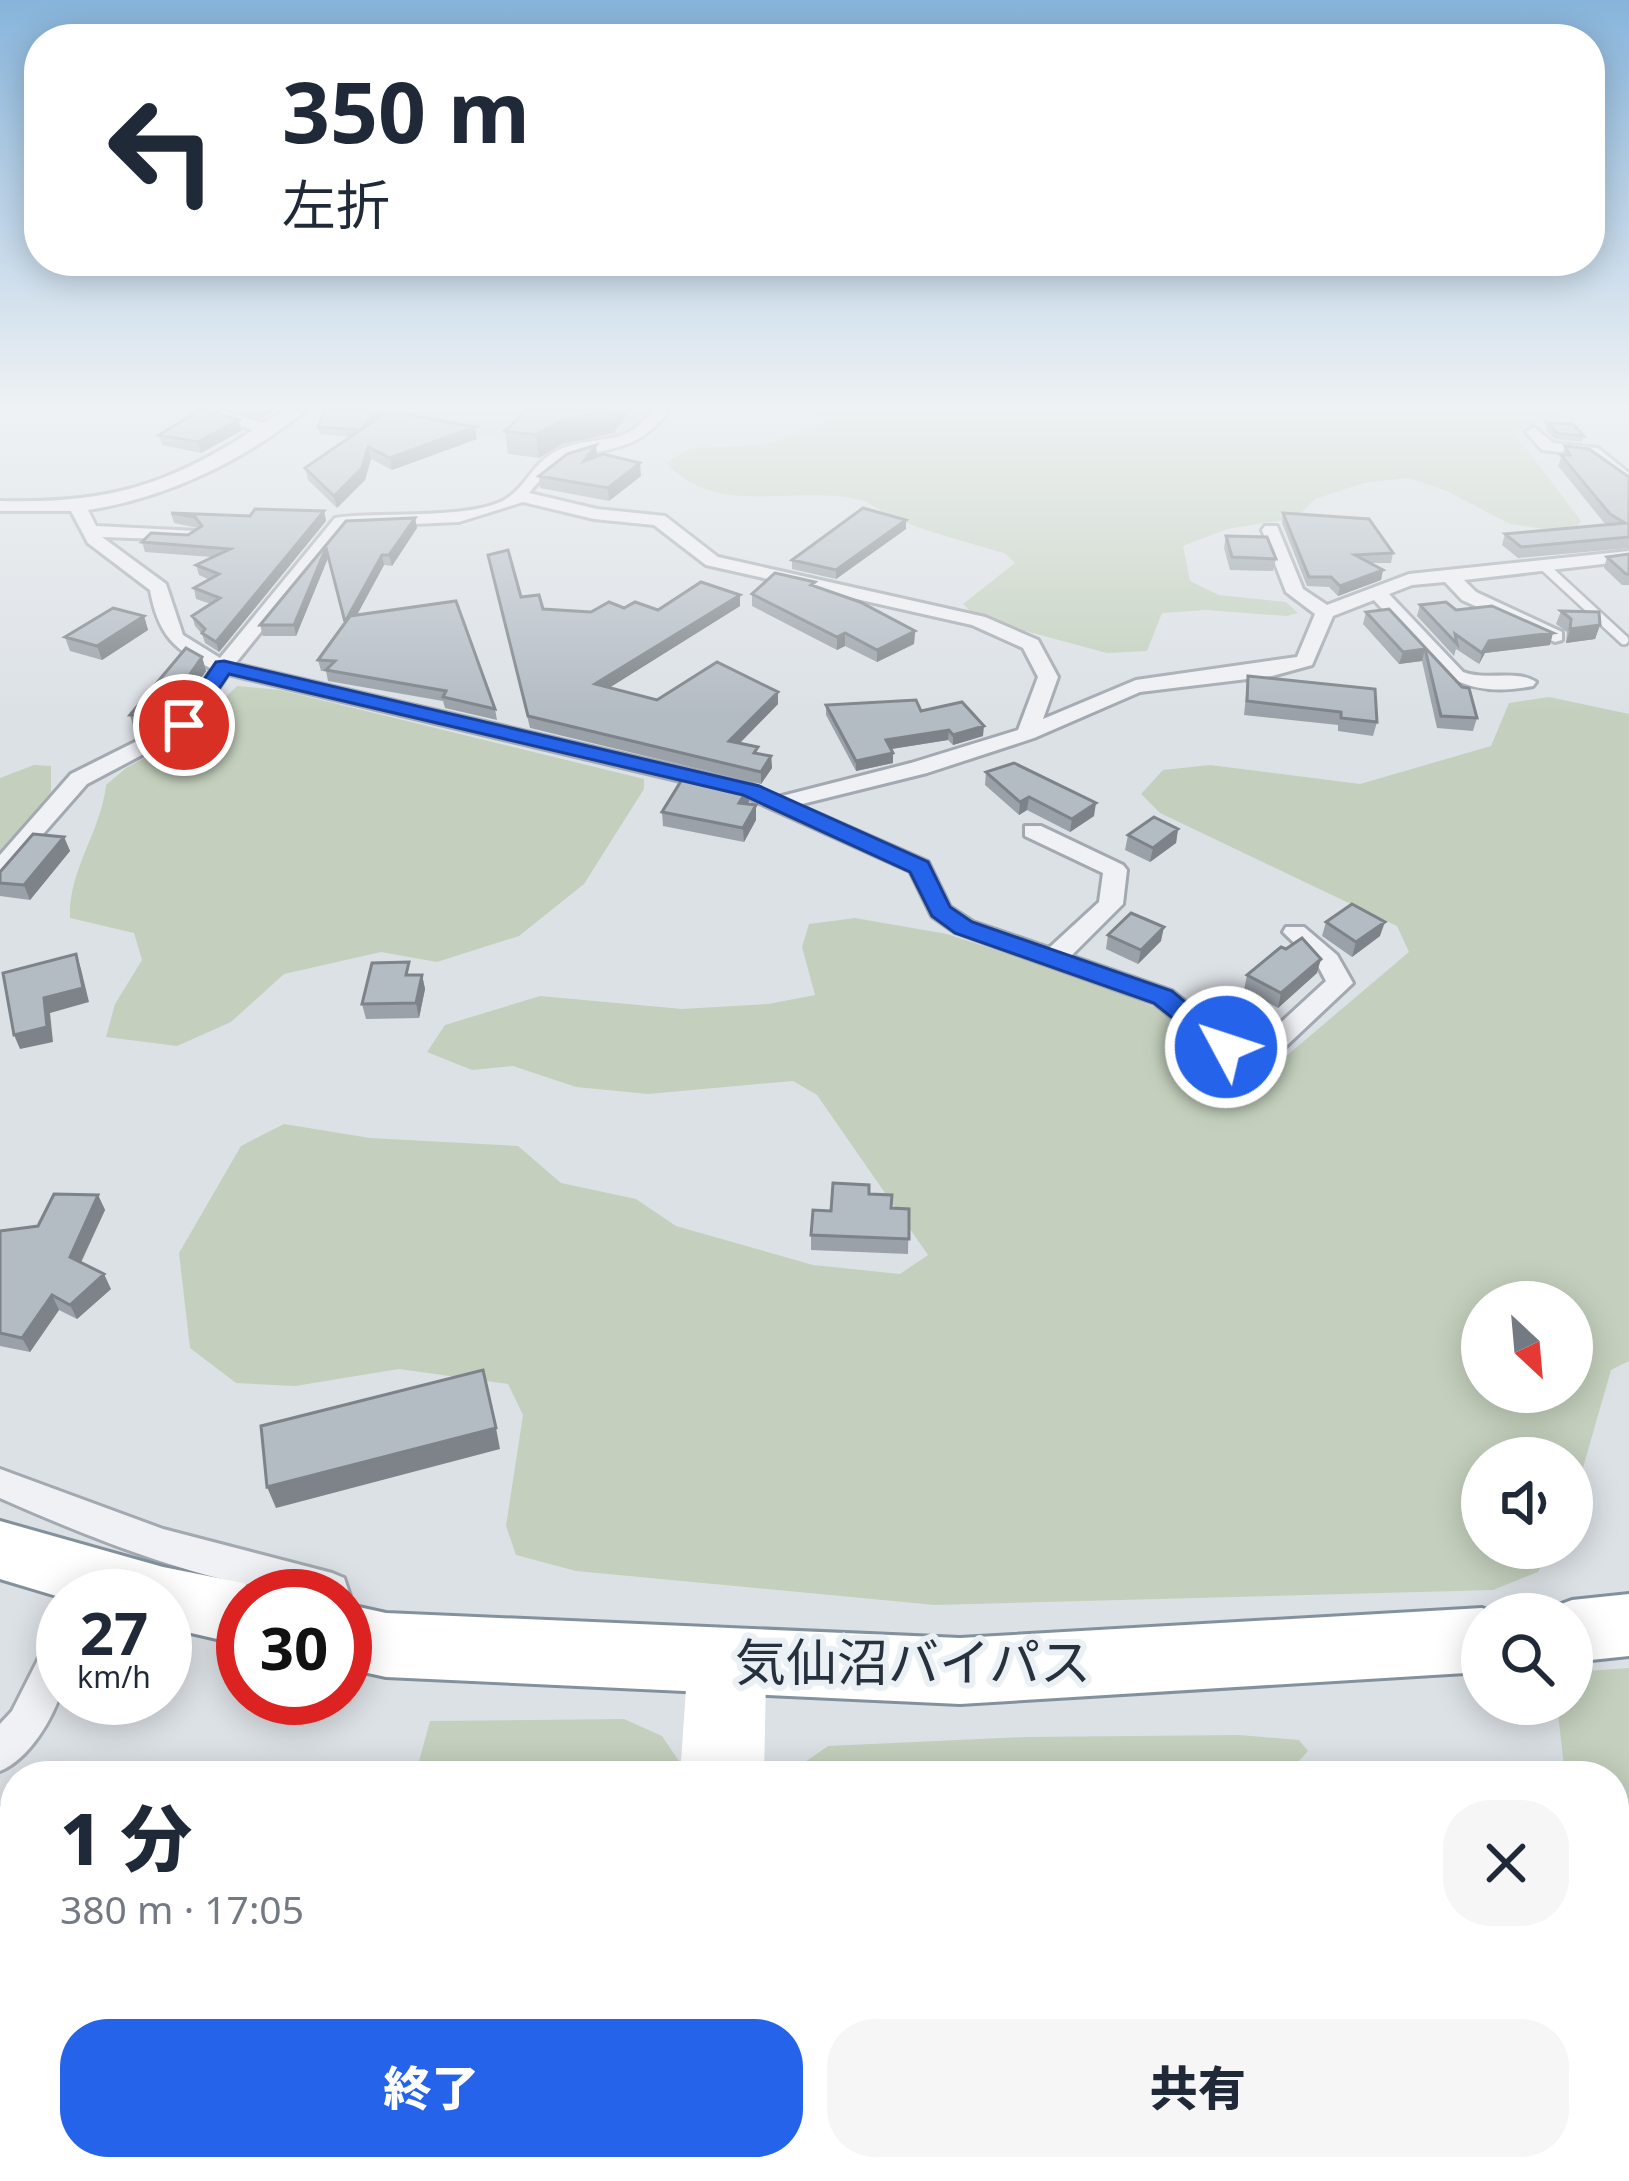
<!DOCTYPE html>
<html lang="ja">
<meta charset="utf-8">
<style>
:root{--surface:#fff;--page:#f6f6f7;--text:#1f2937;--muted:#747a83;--accent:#2563eb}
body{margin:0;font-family:"Noto Sans","Noto Sans JP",sans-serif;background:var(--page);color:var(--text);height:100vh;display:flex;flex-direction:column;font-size:45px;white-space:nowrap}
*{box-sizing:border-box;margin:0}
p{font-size:39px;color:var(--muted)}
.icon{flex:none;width:66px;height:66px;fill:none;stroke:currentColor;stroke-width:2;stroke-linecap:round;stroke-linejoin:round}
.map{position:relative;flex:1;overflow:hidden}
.details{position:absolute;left:0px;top:1761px;width:1629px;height:420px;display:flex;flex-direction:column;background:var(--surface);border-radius:48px 48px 0 0;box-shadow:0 6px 30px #0003}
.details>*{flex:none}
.banner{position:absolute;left:24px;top:24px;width:1581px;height:252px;border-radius:48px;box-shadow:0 6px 30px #0003;background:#fff;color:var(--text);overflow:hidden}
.needle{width:78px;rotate:154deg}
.buttons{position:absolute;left:1461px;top:1281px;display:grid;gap:24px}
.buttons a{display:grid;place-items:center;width:132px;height:132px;border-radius:50%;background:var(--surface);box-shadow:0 6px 30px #0003;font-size:60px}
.speed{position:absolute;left:36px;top:1569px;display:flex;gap:24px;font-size:60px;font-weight:700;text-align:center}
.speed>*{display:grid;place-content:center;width:156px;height:156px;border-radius:50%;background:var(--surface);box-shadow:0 6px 30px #0003;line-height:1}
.speed small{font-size:30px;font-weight:400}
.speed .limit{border:18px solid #d22;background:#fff;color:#111}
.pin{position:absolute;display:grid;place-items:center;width:102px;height:102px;color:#fff;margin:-51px;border:6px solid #fff;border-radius:50%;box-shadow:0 3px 12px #0007}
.me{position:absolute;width:132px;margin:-66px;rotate:310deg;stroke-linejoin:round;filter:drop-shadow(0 0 9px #0008)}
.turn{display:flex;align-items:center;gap:42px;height:252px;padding:0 60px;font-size:54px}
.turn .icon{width:156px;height:156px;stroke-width:2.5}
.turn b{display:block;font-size:84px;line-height:102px}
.round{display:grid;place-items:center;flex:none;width:126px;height:126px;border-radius:48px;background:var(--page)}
.head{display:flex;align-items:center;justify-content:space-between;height:204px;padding:0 60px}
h1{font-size:72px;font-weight:800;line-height:90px}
.button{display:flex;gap:24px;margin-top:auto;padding:24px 60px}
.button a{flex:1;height:138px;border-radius:48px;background:var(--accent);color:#fff;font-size:48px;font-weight:800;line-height:138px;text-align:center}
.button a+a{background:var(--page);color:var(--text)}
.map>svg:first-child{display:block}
.built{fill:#cad1d8}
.green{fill:#c4d0bd;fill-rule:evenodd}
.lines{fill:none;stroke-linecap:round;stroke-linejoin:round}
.street-tunnel{stroke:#b8bec4;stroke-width:39;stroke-dasharray:39 20;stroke-linecap:butt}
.lane-casing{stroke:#a2a9b0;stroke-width:14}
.street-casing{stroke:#a2a9b0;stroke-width:6}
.highway-casing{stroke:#83919d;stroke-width:6}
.lane{stroke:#eff1f5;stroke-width:9}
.street{fill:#eff1f5;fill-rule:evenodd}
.secondary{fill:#fff;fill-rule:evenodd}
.highway{fill:#fff;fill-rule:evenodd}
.wall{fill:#9aa1a8}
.shaded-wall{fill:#7d8388}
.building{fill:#b3bbc3;stroke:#7d8388;stroke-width:3}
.route{fill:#2563eb;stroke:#184099;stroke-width:3}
.labels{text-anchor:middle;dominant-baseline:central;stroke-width:12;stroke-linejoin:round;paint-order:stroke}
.near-street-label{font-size:51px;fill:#26313d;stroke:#ebf0f4}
</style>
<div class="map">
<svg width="1629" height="2181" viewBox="0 0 1629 2181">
<rect width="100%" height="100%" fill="#dce1e6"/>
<path class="built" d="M399,410H646L629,435L600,445L558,448L389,420Z"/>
<path class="green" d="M794,410H1565L1555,418L1513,431L1581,521L1571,533L1510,524L1447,491L1409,478L1364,483L1315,499L1296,518L1227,529L1183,546L1190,581L1219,595L1286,602L1298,613L1287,616L1206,610L1162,613L1147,651L1107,653L977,618L963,604L1015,563L1006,554C969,542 928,533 892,517C881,513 871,502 860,500C796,484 717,519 666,463L691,448L763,445L824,423V417Z
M237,686L280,690L644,779V789L584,884L519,936L437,962L381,952L284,974L231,1022L177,1046L106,1037L115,1004L142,960L134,933L70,918C68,870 101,832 106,785L126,768L188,734Z
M1549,697L1629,714V1361L1611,1370L1572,1506V1458H1482V1548H1551L1538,1572L1493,1590L935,1605L576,1571L516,1555L506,1526L523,1415L508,1384L399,1369L295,1386L236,1383L190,1348L179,1253L241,1146L284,1124L370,1138L518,1146L561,1183L636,1199L676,1226L813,1265L900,1274L928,1255L817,1095L793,1081L648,1094L576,1087L513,1066L472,1070L427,1052L445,1025L540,996L682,1009L768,1004L815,995L802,947L809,924L855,918L947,934L1086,979L1171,1014L1215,1058L1278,1063L1409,952L1397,926L1160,813L1141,794L1163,770L1210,765L1360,784L1491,746L1509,703ZM1482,1302H1572V1392H1482Z
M34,765L51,766V792L0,853V778Z
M1629,1668V1909L1614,1843V1776H1565L1557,1704H1572V1672Z
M624,1719L662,1736L689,1776H415L430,1721Z
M1239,1735L1299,1740L1308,1751L1296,1764L1226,1776H785L828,1746L1026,1737Z
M1629,1962V2181H1530L1525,2166H1614V1992Z
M15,2154V2166H219L220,2171L240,2181H0V2165Z
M757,2166H885L886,2181H756Z"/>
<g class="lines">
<path class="street-tunnel" d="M606,2166L632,2181"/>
<defs>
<path id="lane" d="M1546,568L1624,640"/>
<path id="street" d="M193,410H218L263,423L286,410H306C245,460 167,498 88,510L96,526L197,531L200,535L191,540L102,537L166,584L183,635L220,658L335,518C376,511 477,521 509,497C530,482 532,461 563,448C602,434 625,448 653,410H669C625,472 579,430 529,493L597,509L665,516L718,557L985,617L1038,640L1058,677L1043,719L1136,680L1297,657L1315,614L1286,592L1262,530L1265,526H1277L1303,589L1327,605L1409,574L1629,551V561L1464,580L1476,592L1562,632V640L1555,642L1462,600L1445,582L1412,585L1389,594L1463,672C1486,681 1516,669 1536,682L1533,686C1446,703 1427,657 1374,600L1333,616L1312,665L1272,676L1140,692L1034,738L927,773L798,805L928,862L950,907L973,922L1049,948L1099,902L1103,873L1025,836V826H1041L1123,865L1127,870L1123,904L1071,956L1172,991L1235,1041L1246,1044L1265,1037L1326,981L1318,966L1283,932L1286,927H1304L1337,955L1353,983L1283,1049L1247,1063L1217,1053L1154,1003L955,932L932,916L910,871L744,796L228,674L191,729L87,784L8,874L0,876V855L71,774L177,721L212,669C173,649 158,634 150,590L88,543L71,511H0V501C103,504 166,487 253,430ZM523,502L594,519L654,525L706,565L972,625L1023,648L1038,677L1018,730L911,763L778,797L751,784L235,664L346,527L459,522Z
M1534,427L1553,443L1598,448L1629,473V486L1587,455L1542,450L1526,432Z
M0,1469L163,1529L332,1573L344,1578L350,1596L345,1606V1596C233,1596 102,1543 0,1498Z
M63,1631C63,1649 67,1672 62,1689C53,1719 29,1759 0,1771V1724L12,1711L50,1636Z
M0,1806L15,1813V1855L0,1848Z"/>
<path id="highway" d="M0,1521L163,1567L243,1583L269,1596H243V1645L165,1627V1596L63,1598L0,1579Z
M1629,1594V1656L1572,1662V1614H1546L1548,1609L1572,1600Z
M345,1604L386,1613L960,1638L1482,1608L1497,1614H1482V1672L960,1704L386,1677L345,1668Z"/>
</defs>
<use href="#lane" class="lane-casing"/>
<use href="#street" class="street-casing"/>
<use href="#highway" class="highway-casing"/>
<use href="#lane" class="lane"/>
<use href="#street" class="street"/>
<path class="secondary" d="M714,1635L733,1643L737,1653L758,1660L766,1678L764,1776H680L688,1660L695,1643Z
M654,2166H756V2181H653Z"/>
<use href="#highway" class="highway"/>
</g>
<path class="wall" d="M234,410H276L261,418Z
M325,410H385L380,417L477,439L392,470L371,459L365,480L337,508L308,480L305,468L351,437L320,434L318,427Z
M1547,423L1584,436L1582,442L1555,439L1545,429Z
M241,431L201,453L162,445L159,435Z
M505,431L614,433L562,444L539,458L508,454Z
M596,445L597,456L641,476L609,501L540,488L539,476Z
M1565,446L1629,477V548L1518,558L1502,545L1505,534L1606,525L1558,466Z
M324,511L326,521L219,652L205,643L202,634L195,626L192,616L211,604L196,599L194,588L210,580L199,575L196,565L212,557L145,552L142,542L188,535L198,528L174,523L171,513L250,516Z
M1283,513L1393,553L1391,563H1371L1383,570L1381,580L1338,596L1329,587L1307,586L1282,523Z
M415,518L417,528L392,566L384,565L357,615L495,709L497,720L445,708L443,701L328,681L326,671H321L318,660L345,623L328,558L296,636H263L260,625L346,521Z
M906,529L836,579L792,569V560Z
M1226,536L1276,559L1273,571L1230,570L1224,548Z
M1629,554V585H1622L1604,568L1607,557Z
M488,555L521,597L543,609L591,612L624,608L658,610L740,606L609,688L657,700L778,692V704L740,743L759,754L771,756L772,768L761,784L530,728Z
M815,586L915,631L914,644L877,662L845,646L837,650L752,606V594Z
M1420,605L1456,610L1550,645L1485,653L1479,664L1456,649L1454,656L1417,616Z
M1389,609L1462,687L1477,718L1473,731L1437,728L1422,661L1399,664L1363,624L1366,612Z
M1561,611L1600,625L1595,639L1566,643L1567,632L1556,624Z
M144,616L148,630L102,660L70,651L65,637Z
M202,657L206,671L173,718L149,730L134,729L130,715Z
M1248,676L1377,722L1373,736L1338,731V725L1244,715Z
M826,705L921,711L983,736L953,745L948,740L891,749L893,753V763L856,771L826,715Z
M986,772L1094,816L1070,832L1027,810L1019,815L985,785Z
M749,803L756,805V820L744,842L663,826L662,812Z
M1178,829L1176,843L1150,862L1125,850L1128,835Z
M64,837L70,851L30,900L0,896V872Z
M1326,922L1380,936L1352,957L1322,936Z
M1108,935L1161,941L1138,964L1106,949Z
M1317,973L1278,1008L1244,990L1247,975Z
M422,975L425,989L419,1018L366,1019L362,1004Z
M869,1194L891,1208L909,1209L908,1254L811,1250V1235L831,1211Z
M98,1195L105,1210L81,1263L111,1289L77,1319L59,1310L30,1352L0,1346V1231L38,1226Z"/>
<path class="shaded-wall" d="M259,410H276L261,418Z
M377,410H385L362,437L361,430Z
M612,410H630L614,433L562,444L539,458L536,435L559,421Z
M239,420L241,431L201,453L198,442Z
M475,427L477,439L392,470L390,458Z
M596,445L597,457L584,461Z
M368,447L371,459L365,480L337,508L334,496Z
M640,463L641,476L609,501L608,488Z
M324,511L326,521L219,652L216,642Z
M415,518L417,528L392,566L389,555Z
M906,520V529L836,579V570Z
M326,548L328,558L296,636L294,625Z
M382,555L384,565L347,633L345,622Z
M1383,570L1381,580L1338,596L1340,586Z
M740,595V606L596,696L595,684Z
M144,616L148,630L102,660L97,646Z
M1600,625L1595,639L1566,643L1570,629Z
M915,631L914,644L877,662V650Z
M845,633V646L837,650V637Z
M1553,633L1550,645L1485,653L1479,664L1482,653L1489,641Z
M1425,649L1422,661L1399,664L1403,652Z
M202,657L206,671L173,718L149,730L145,716Z
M778,692V704L730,753L729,741Z
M984,726L983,736L953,745V735Z
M949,730L948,740L885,750L886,740Z
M893,753V763L856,771V761Z
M771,756L772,768L761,784V772Z
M748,789L749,803L740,817L739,803Z
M1029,797L1027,810L1019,815L1020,802Z
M1096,803L1094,816L1070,832L1072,819Z
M756,805V820L744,842L743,828Z
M1178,829L1176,843L1150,862L1153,848Z
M64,837L70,851L30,900L24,885Z
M1385,922L1380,936L1352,957L1356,942Z
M1164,927L1161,941L1138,964L1141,950Z
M76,954L81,969L89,1002L50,1013L53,1042L20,1049L14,1035Z
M1321,959L1317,973L1278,1008L1281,993Z
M422,975L425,989L419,1018L416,1003Z
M98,1195L105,1210L76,1272L70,1257Z
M104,1274L111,1289L77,1319L70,1305Z
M52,1295L59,1310L30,1352L22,1338Z
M496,1428L500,1449L276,1508L267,1487Z"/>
<path class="building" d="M200,410H208L239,420L198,442L159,435Z
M325,410H377L361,430L318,427Z
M527,410H612L559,421L536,435L505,431Z
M388,411L475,427L390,458L368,447L362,468L334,496L305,468Z
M1547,423L1573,424L1584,436L1557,433Z
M596,445L584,461L603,454L640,463L608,488L539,476L567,454Z
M1565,446L1589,449L1629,477V537L1521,547L1505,534L1625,523L1610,514L1561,455H1570Z
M863,508L906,520L836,570L792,560Z
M255,509L324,511L216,642L202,633L205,629L192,616L220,598L194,588L219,574L196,565L230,549L142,542L151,533L188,535L202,526L195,517L171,513L250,516Z
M1283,513L1369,519L1393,553L1355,555L1383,570L1340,586L1331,577H1309Z
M415,518L389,555H382L345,622L326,548L294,625H260L346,521Z
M1226,536L1267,537L1276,559L1232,557Z
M508,550L521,597L539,595L543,609L591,612L609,602L624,608L635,602L658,610L701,582L740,595L595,684L657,700L717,662L778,692L729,741L758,747L754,753L771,756L761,772L528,716L488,555Z
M1629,554V574H1626L1607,557Z
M775,573L815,582L811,585L860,602L915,631L877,650L845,633L837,637L752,594Z
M456,601L495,709L443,697L446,691L326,670L335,661L318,660L350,616Z
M1446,602L1456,610L1492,606L1553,633L1489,641L1482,653L1455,634L1457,644L1420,605Z
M113,608L144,616L97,646L65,637Z
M1389,609L1462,687L1469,688L1477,718L1441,716L1425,649L1403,652L1366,612Z
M1561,611L1599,612L1600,625L1570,629L1571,619Z
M186,648L202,657L169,704L145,716L130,715Z
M1248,676L1375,689L1377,722L1341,718V712L1247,701Z
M916,700L921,711L962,702L984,726L953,735L949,730L886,740L893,753L856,761L826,705Z
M1014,763L1096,803L1072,819L1029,797L1020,802L986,772Z
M686,773L748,789L739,803L756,805L743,828L662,812Z
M1154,817L1178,829L1153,848L1128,835Z
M33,834L64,837L24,885L0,883V872Z
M1352,904L1385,922L1356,942L1326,922Z
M1131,913L1164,927L1141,950L1108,935Z
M1302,938L1321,959L1281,993L1247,975L1281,947L1286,949Z
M76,954L83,988L44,998L47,1027L14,1035L3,973Z
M409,962L406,975H422L416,1003L362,1004L372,963Z
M833,1183L869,1185V1194L892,1195L891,1208L909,1209V1239L811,1235L813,1210L831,1211Z
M54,1194L98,1195L70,1257L104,1274L70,1305L52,1295L22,1338L0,1333V1231L38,1226Z
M483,1370L496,1428L267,1487L261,1426Z"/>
<linearGradient id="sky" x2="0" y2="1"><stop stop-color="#87b4db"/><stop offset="0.57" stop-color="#eff2f4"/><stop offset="1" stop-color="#eff2f4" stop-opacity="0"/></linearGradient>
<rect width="1629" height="715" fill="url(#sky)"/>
<path class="route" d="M224,661L759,786L928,862L950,907L972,922L1172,991L1239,1047L1226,1056L1216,1053L1154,1003L955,933L932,916L910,872L743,795L229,674L191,730H176L173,725L216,662Z"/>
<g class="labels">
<g class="near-street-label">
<text x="913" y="1661">気仙沼バイパス</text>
</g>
</g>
</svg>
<div class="buttons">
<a><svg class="needle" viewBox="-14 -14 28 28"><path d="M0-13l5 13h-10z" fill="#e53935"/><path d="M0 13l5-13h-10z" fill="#747a83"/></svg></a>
<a><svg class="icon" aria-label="sound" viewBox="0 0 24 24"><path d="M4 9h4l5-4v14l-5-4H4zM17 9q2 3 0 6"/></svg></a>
<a><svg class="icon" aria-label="search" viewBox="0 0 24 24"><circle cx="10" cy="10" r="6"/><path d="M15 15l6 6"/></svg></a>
</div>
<div class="speed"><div>27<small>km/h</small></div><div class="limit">30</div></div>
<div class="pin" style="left:184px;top:725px;background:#d93025"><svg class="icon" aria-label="arrive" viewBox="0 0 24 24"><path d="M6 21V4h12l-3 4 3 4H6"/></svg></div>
<svg class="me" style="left:1226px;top:1047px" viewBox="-20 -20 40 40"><circle r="17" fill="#2563eb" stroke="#fff" stroke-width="3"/><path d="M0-11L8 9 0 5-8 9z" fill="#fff"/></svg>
<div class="banner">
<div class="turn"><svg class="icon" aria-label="left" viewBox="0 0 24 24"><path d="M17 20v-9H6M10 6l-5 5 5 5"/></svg><div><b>350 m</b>左折</div></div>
</div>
<section class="details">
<div class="head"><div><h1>1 分</h1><p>380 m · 17:05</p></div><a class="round"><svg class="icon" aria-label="close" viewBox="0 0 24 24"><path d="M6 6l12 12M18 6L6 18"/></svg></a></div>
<div class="button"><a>終了</a><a>共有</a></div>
</section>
</div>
